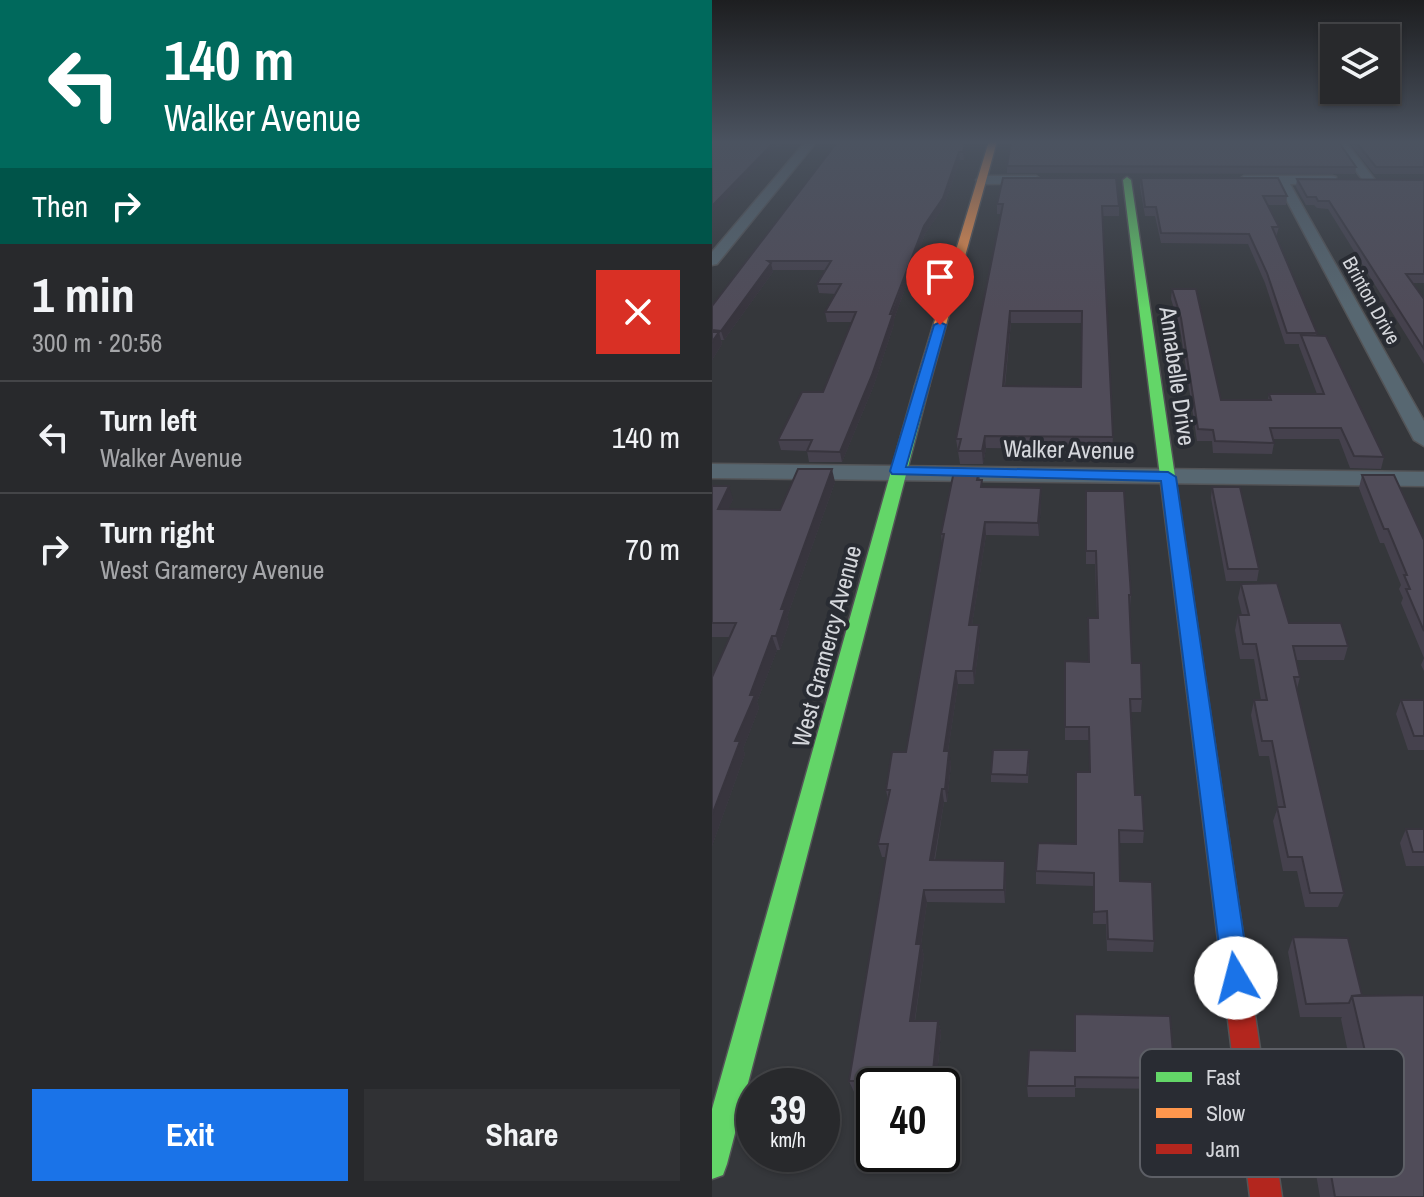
<!DOCTYPE html>
<meta charset="utf-8">
<style>
:root{--surface:#28292c;--page:#303134;--text:#f1f3f6;--muted:#a5a6a9;--line:#444548;--accent:#1a73e8}
body{margin:0;font-family:"Archivo Narrow",sans-serif;background:var(--page);color:var(--text);height:100vh;display:flex;flex-direction:column;font-size:30px;white-space:nowrap}
*{box-sizing:border-box;margin:0}
p{font-size:26px;color:var(--muted)}
.icon{flex:none;width:44px;height:44px;fill:none;stroke:currentColor;stroke-width:2;stroke-linecap:round;stroke-linejoin:round}
.map{position:relative;flex:1;overflow:hidden}
.side{display:flex;flex-direction:column;background:var(--surface);width:712px}
.side>*{flex:none}
.guide{background:#00695c;color:#fff;overflow:hidden}
.tools{position:absolute;left:608px;top:24px;display:grid;gap:16px}
.tools a{display:grid;place-items:center;width:80px;height:80px;border-radius:0px;background:var(--surface);box-shadow:0 2px 6px #0004,0 0 0 2px var(--line);font-size:40px}
.speed{position:absolute;left:24px;top:1068px;display:flex;gap:16px;font-size:40px;font-weight:700;text-align:center}
.speed>*{display:grid;place-content:center;width:104px;height:104px;border-radius:50%;background:var(--surface);box-shadow:0 2px 6px #0004,0 0 0 2px var(--line);line-height:1}
.speed small{font-size:20px;font-weight:400}
.speed .limit{border:4px solid #111;border-radius:12px;background:#fff;color:#111}
.pin{position:absolute;display:grid;place-items:center;width:68px;height:68px;color:#fff;margin:-82px -34px;border-radius:50% 50% 50% 0;rotate:-45deg;box-shadow:0 0 8px #0007}
.pin .icon{rotate:45deg}
.me{position:absolute;width:88px;margin:-44px;rotate:352deg;stroke-linejoin:round;filter:drop-shadow(0 0 6px #0008)}
.turn{display:flex;align-items:center;gap:28px;height:168px;padding:0 32px;font-size:36px}
.turn .icon{width:104px;height:104px;stroke-width:2.5}
.turn b{display:block;font-size:56px;line-height:68px}
.then{display:flex;align-items:center;height:76px;padding:0 32px;background:#0003;gap:16px;font-size:30px}
.round{display:grid;place-items:center;flex:none;width:84px;height:84px;border-radius:0px;background:var(--page)}
.summary{display:flex;align-items:center;justify-content:space-between;height:136px;padding:0 32px}
h1{font-size:48px;font-weight:700;line-height:60px}
.button{display:flex;gap:16px;margin-top:auto;padding:16px 32px}
.button a{flex:1;height:92px;border-radius:0px;background:var(--accent);color:#fff;font-size:32px;font-weight:700;line-height:92px;text-align:center}
.button a+a{background:var(--page);color:var(--text)}
ul{padding:0;list-style:none}
li{display:flex;align-items:center;gap:24px;height:112px;padding:0 32px;border-top:2px solid var(--line)}
li div{flex:1}
li b{display:block;font-size:30px}
li em{font-style:normal}
main{display:flex;flex:1;min-height:0}
.map>svg:first-child{display:block}
.lines{fill:none;stroke-linecap:round;stroke-linejoin:round}
.street-casing{stroke:#535457;stroke-width:3}
.fast-casing{stroke:#535457;stroke-width:3}
.slow-casing{stroke:#535457;stroke-width:3}
.jam-casing{stroke:#535457;stroke-width:3}
.street{fill:#576771;fill-rule:evenodd}
.fast{fill:#63d668;fill-rule:evenodd}
.slow{fill:#ff974d;fill-rule:evenodd}
.jam{fill:#b3261e;fill-rule:evenodd}
.wall{fill:#45414d;fill-rule:evenodd}
.shaded-wall{fill:#38353e}
.building{fill:#504c59;stroke:#38353e;stroke-width:2;fill-rule:evenodd}
.route{fill:#1a73e8;stroke:#114b97;stroke-width:2}
.labels{text-anchor:middle;dominant-baseline:central;stroke-width:8;stroke-linejoin:round;paint-order:stroke}
.far-street-label{font-size:20px;fill:#d5d7dc;stroke:#292c33}
.street-label{font-size:24px;fill:#d5d7dc;stroke:#292c33}
.key{fill:#292c33;stroke:#5d5f66;stroke-width:2}
.key-label{font-size:22px;fill:#d5d7dc}
</style>
<main>
<section class="side">
<div class="guide">
<div class="turn"><svg class="icon" aria-label="left" viewBox="0 0 24 24"><path d="M17 20v-9H6M10 6l-5 5 5 5"/></svg><div><b>140 m</b>Walker Avenue</div></div>
<div class="then">Then<svg class="icon" aria-label="right" viewBox="0 0 24 24"><path d="M7 20v-9h11M14 6l5 5-5 5"/></svg></div>
</div>
<div class="summary"><div><h1>1 min</h1><p>300 m · 20:56</p></div><a class="round" style="background:#d93025;color:#fff"><svg class="icon" aria-label="close" viewBox="0 0 24 24"><path d="M6 6l12 12M18 6L6 18"/></svg></a></div>
<ul>
<li><svg class="icon" aria-label="left" viewBox="0 0 24 24"><path d="M17 20v-9H6M10 6l-5 5 5 5"/></svg><div><b>Turn left</b><p>Walker Avenue</p></div><em>140 m</em></li>
<li><svg class="icon" aria-label="right" viewBox="0 0 24 24"><path d="M7 20v-9h11M14 6l5 5-5 5"/></svg><div><b>Turn right</b><p>West Gramercy Avenue</p></div><em>70 m</em></li>
</ul>
<div class="button"><a>Exit</a><a>Share</a></div>
</section>
<div class="map">
<svg width="712" height="1197" viewBox="0 0 712 1197">
<rect width="100%" height="100%" fill="#35373b"/>
<g class="lines">
<defs>
<path id="street" d="M94,141H105L5,264L0,265V252Z
M622,141H633L663,180L661,183H653Z
M324,176L330,180L328,183L270,184L264,180L270,176Z
M620,176L624,177V183L578,184L712,421V446L702,440L566,184H532L526,180L532,176Z
M0,464L712,472V486L0,478Z"/>
<path id="fast" d="M415,177L419,180L533,948L529,957L520,960L511,957L507,948L411,180Z
M210,382L217,386L15,1164L11,1175L0,1179V1109L203,386Z"/>
<path id="slow" d="M277,141H285L217,386L210,390L205,389L203,386Z"/>
<path id="jam" d="M520,936L529,939L533,948L570,1197H538L507,948L511,939Z"/>
</defs>
<use href="#street" class="street-casing"/>
<use href="#fast" class="fast-casing"/>
<use href="#slow" class="slow-casing"/>
<use href="#jam" class="jam-casing"/>
<use href="#street" class="street"/>
<use href="#fast" class="fast"/>
<use href="#slow" class="slow"/>
<use href="#jam" class="jam"/>
</g>
<path class="wall" d="M0,141H73L69,146H65Z
M125,141H256L252,160H248L232,206L213,234L182,319V324L162,385L130,462H97L95,451L69,450L66,440L111,392L140,322H115L113,312L124,294L107,293L105,284L114,270H60L61,272L12,340H9L10,344L0,360V306L125,143Z
M636,141H712V174H662Z
M295,166L644,167L643,174L295,173Z
M429,178L575,196L574,205H556L567,227L564,237L605,333L604,335L672,457L669,469L638,468L627,439H561L562,443L560,454L501,453L500,441H485L468,328L459,299L460,289L509,400H556L557,394H605L587,346V344H573L553,283L536,244L449,243L443,216H433L428,187Z
M585,179L712,180V283H701L712,299V364L616,209L605,208L602,205H594L584,187Z
M285,204L407,206V216H390L401,437L400,450L274,448L271,464H248L244,439L289,214H285ZM299,323H370L369,387L293,386Z
M267,472L268,480L270,487L329,500L327,536L274,535L260,625L268,638L262,684H246L236,751L239,764L235,802H232L223,860L293,861L294,873L293,903L215,902L209,944L212,956L203,1021H226L229,1032L224,1086H162V1092H142L137,1081L174,857H170L166,844L176,800L174,790L194,752L230,544L229,534Z
M650,475L712,540V671L709,665L712,658L689,603L691,598L687,589L689,585L672,543H668L647,488Z
M123,482L75,617L77,623L68,650H65L45,702L47,708L31,749L33,754L0,846V677L18,637H0V486L21,499L16,509L68,510Z
M500,487L547,569L545,581H514L499,498Z
M374,491L419,595L418,608H417L420,663L430,699L429,712H418L423,795L432,831L431,843H408V881L442,941L441,952L395,951L394,924H381V886L324,884V871L364,844L377,772V740H353V661L376,662L385,618L383,564H374Z
M529,584L577,623L636,646L632,660H584L588,677L585,689L632,893L626,907H593L585,871H571L561,821L566,807L557,756H547L539,715L542,700H549L542,659H528L523,630L526,615H530L526,598Z
M689,700H712V750H696L684,714Z
M317,758L316,783L279,782V774Z
M694,829H712V866H694L688,843Z
M581,937L650,995L712,1197H608L595,1123L606,1102L642,1081L629,1019L630,1017H588L576,952Z
M317,1050L463,1078L460,1089L363,1088V1097H316L315,1086Z"/>
<path class="shaded-wall" d="M64,141L65,146L0,213V206Z
M254,141H256L252,160L251,152Z
M247,152L248,160L232,206L213,234L182,319V324L162,385L130,462L128,452L212,226Z
M59,263L61,272L12,340L9,331Z
M298,311L299,323L291,399V386Z
M7,332L10,344L0,360V342Z
M273,436L274,448L271,464L270,451Z
M120,469L123,482L75,617L77,623L68,650L64,636L69,609Z
M17,486L21,499L10,523L6,509Z
M329,488V500L327,536L326,523Z
M273,522L274,535L258,638L257,625Z
M267,625L268,638L262,684L261,671Z
M60,636L65,650L45,702L47,708L31,749L33,754L0,846V815L38,695Z
M244,671L246,684L234,764L232,751Z
M237,751L239,764L235,802L233,789Z
M230,789L232,802L220,872L218,860Z
M293,861L294,873L293,903L292,890Z
M212,890L215,902L209,944L212,956L201,1032L198,1021L204,944Z
M226,1021L229,1032L224,1086H222L220,1081Z"/>
<path class="building" d="M0,141H63L0,206Z
M126,141H254L251,152H247L231,198L212,226L178,314H181L160,375L128,452L95,451L100,440H66L90,392H111L144,312H113L129,284H105L119,261H56L59,263L9,331L0,330V306Z
M299,141H626L644,167L295,166Z
M643,141H712V167H664Z
M291,178H404L407,206H390L401,437L273,436L270,451H246L249,439H244L291,204H285ZM298,311H370L369,387L291,386Z
M429,178H566L575,196H551L567,227H560L605,333H575L555,273L537,234L449,233L444,207H433Z
M585,179L712,180V274H694L712,299V349L617,201H606L604,197H595Z
M460,289H484L509,400H559L557,394H612L589,335L614,336L672,457L642,456L629,428H558L562,443L503,441L501,430L486,429L469,318Z
M0,332H7L0,342Z
M86,469H120L69,609H73L64,636H60L38,695H43L23,741H28L0,815V677L24,623H0V486H17L6,509L68,510Z
M242,471L267,472L265,480H270L269,487L329,488L326,523L273,522L257,625H267L261,671H244L232,751H237L233,789H230L218,860L293,861L292,890H212L204,944H209L198,1021H226L220,1081H137L176,844H166L178,790H174L180,752H194L232,534H229Z
M650,475H682L712,540V631L694,589H698L692,575H695L676,529H672Z
M500,487H528L547,569H516Z
M374,491H412L419,595H417L420,663H429L430,699H418L423,795H430L432,831L407,830L408,881L440,882L442,941L396,939L395,911L382,912V873L324,871L326,843L364,844V772H378L377,727H353V661L377,662L376,618H386L384,551H374Z
M565,583L577,623H629L636,646H581L588,677H582L632,893H598L590,857H576L565,807H573L560,741H550L542,700H555L544,644H531L526,615H537L529,584Z
M689,700H712V736H702Z
M281,750H317L315,775L279,774Z
M694,829H712V852H701Z
M581,937L636,938L650,995L640,996L637,1003L594,1004Z
M712,995V1197H623L606,1102L618,1080L660,1081L640,996Z
M363,1014L458,1016L463,1078L363,1077V1086H315L317,1050L363,1051Z"/>
<linearGradient id="sky" x2="0" y2="1"><stop stop-color="#1d1e20"/><stop offset="0.46" stop-color="#4b5360"/><stop offset="1" stop-color="#4b5360" stop-opacity="0"/></linearGradient>
<rect width="712" height="309" fill="url(#sky)"/>
<path class="route" d="M228,322L234,325L194,467L456,472L464,477L538,978L534,987L524,991L515,987L511,978L449,481L180,474L178,471L222,325Z"/>
<g class="labels">
<g class="far-street-label">
<text transform="translate(660 300) rotate(61)">Brinton Drive</text>
</g>
<g class="street-label">
<text transform="translate(466 376) rotate(82)">Annabelle Drive</text>
<text transform="translate(357 449) rotate(1)">Walker Avenue</text>
<text transform="translate(114 646) rotate(-75)">West Gramercy Avenue</text>
</g>
</g>
<rect x="428" y="1049" width="264" height="128" rx="12" class="key"/>
<rect x="444" y="1072" width="36" height="10" fill="#63d668"/>
<rect x="444" y="1108" width="36" height="10" fill="#ff974d"/>
<rect x="444" y="1144" width="36" height="10" fill="#b3261e"/>
<g class="key-label">
<text x="494" y="1085">Fast</text>
<text x="494" y="1121">Slow</text>
<text x="494" y="1157">Jam</text>
</g>
</svg>
<div class="tools">
<a><svg class="icon" aria-label="layers" viewBox="0 0 24 24"><path d="M12 4l9 5-9 5-9-5zM3 14l9 5 9-5"/></svg></a>
</div>
<div class="speed"><div>39<small>km/h</small></div><div class="limit">40</div></div>
<div class="pin" style="left:228px;top:325px;background:#d93025"><svg class="icon" aria-label="arrive" viewBox="0 0 24 24"><path d="M6 21V4h12l-3 4 3 4H6"/></svg></div>
<svg class="me" style="left:524px;top:978px" viewBox="-20 -20 40 40"><circle r="19" fill="#fff"/><path d="M0-13L10 11 0 6-10 11z" fill="#1a73e8"/></svg>
</div>
</main>
